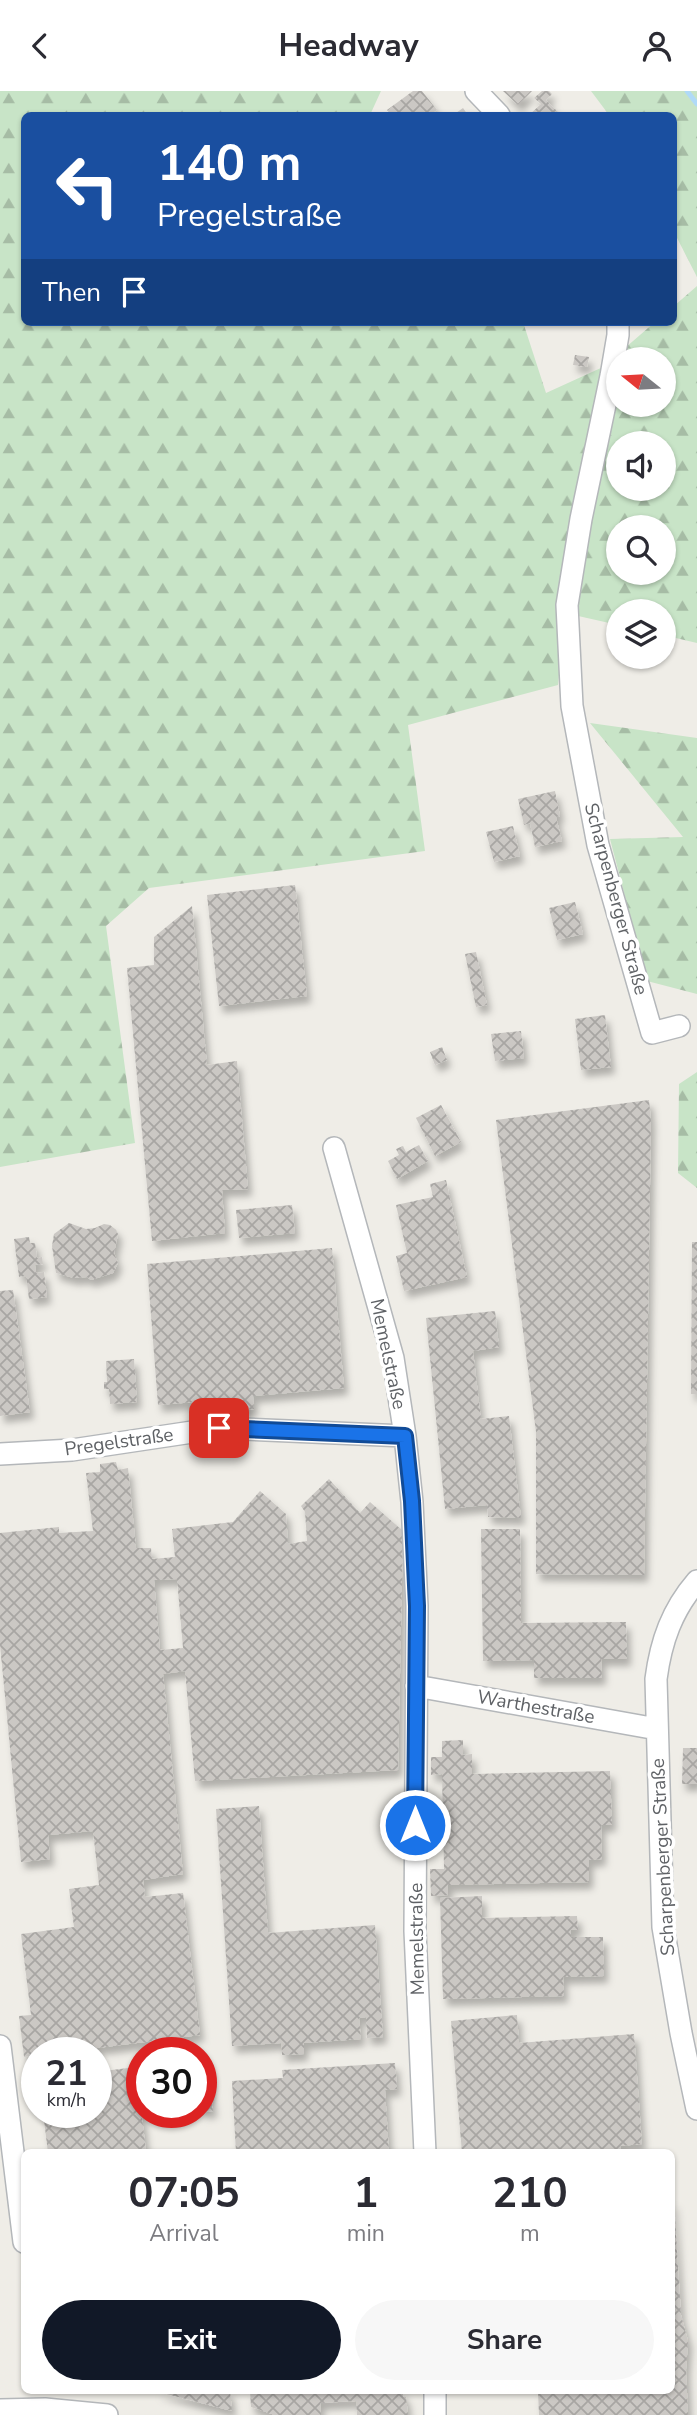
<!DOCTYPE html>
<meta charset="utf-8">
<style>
:root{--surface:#fff;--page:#f7f7f7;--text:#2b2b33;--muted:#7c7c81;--accent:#111827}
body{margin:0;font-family:"Nunito Sans",sans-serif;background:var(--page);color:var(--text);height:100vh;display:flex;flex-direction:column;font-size:26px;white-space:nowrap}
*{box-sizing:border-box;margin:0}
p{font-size:23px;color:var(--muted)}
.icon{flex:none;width:38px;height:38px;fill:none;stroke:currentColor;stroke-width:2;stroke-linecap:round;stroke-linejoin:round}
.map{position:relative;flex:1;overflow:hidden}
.details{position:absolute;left:21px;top:2058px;width:654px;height:245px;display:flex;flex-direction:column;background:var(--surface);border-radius:10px;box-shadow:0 2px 5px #0004}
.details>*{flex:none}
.guide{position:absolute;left:21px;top:21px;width:656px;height:214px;border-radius:10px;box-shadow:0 2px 5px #0004;background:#1a4fa0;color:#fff;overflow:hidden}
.needle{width:46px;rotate:288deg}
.fabs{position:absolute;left:606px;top:256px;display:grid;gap:14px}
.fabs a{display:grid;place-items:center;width:70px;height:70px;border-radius:50%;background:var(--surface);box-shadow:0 2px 5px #0004;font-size:35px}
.speed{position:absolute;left:21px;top:1946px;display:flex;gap:14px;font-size:35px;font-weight:700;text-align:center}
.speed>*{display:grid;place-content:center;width:91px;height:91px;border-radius:50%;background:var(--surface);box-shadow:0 2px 5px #0004;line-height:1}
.speed small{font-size:18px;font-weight:400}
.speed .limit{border:10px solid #d22;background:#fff;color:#111}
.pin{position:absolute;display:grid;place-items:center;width:60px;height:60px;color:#fff;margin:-30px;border-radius:14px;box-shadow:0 4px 10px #0006}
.me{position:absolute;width:77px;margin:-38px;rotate:0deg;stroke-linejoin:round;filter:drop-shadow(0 0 5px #0008)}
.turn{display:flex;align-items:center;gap:24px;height:147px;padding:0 21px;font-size:32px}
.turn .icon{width:91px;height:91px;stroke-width:2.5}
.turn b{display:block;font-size:49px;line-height:60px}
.then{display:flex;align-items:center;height:66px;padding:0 21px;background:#0003;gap:14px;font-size:26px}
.eta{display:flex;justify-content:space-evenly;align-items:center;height:119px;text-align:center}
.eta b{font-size:42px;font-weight:700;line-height:49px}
.button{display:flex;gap:14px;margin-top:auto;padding:14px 21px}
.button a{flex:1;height:80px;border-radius:42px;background:var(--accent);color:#fff;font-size:28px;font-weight:700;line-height:80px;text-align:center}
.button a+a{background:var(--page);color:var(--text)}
header{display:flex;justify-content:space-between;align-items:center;height:91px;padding:0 21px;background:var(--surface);font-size:32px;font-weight:700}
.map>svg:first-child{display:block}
.forest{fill:url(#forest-firs);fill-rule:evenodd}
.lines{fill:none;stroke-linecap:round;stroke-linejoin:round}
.stream{stroke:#b0daf7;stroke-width:5}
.building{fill:url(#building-cross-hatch);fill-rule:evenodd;filter:url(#shadow)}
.street-casing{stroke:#b4b7ba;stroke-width:24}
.street{stroke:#fff;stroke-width:21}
.route-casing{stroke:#114b97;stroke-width:18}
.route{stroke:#1a73e8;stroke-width:12}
.labels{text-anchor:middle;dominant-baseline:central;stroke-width:7;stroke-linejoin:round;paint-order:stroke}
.street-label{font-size:19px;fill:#5f6266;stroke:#fff}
</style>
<header><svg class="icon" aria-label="back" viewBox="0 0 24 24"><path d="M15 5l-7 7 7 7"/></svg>Headway<svg class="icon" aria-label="person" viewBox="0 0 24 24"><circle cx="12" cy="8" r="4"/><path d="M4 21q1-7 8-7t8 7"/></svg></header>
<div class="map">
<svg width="697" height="2324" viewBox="0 0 697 2324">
<defs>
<pattern id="forest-firs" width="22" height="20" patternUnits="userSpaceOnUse" patternTransform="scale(1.75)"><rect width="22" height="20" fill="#c8e4c7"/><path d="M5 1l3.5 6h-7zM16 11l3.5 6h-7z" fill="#a6bca5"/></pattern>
<pattern id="building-cross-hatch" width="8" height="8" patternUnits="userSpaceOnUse" patternTransform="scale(1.75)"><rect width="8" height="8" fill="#cbc8c4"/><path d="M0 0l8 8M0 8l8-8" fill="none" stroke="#a8a6a3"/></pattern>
<filter id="shadow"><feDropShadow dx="4" dy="7" stdDeviation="3.5" flood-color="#0004"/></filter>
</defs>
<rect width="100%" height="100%" fill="#efede7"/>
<path class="forest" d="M0,0H381L370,24H24V231H523L546,302L603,276L655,231H674V215L697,195V552L663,544V520H618V534L565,522L558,594L408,634L425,760L149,797L106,835L135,1052L0,1076ZM618,268H663V313H618ZM618,352H663V397H618ZM618,436H663V481H618Z
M591,0H697V186L674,141V24H609Z
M590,632L697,647V903L647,890L610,748L683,746Z
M697,981V1097L678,1082L679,993Z"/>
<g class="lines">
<path class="stream" d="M687,0L697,13"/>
</g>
<path class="building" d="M413,0H422L437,19L429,24H391L387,19Z
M503,0H532L518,14Z
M542,0H549L552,3L546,9L561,24H529L541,13L534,7Z
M463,17L468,24H458L456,22Z
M575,264L589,266L587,276L573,274Z
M555,700L560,725L556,726L562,750L535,756L530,732L524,734L518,708Z
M513,735L520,765L494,771L486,741Z
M295,794L307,905L219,915L207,804Z
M575,811L583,843L557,849L549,817Z
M192,815L207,974L237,970L248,1098L222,1099L225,1142L152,1150L127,877L154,874V846Z
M476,861L487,914L476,916L465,863Z
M605,924L611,976L581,979L575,928Z
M521,940L524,967L495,970L491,943Z
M442,956L447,969L435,974L430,961Z
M649,1009L651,1030L644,1484L536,1483V1341L496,1029Z
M441,1014L461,1051L435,1065L416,1027Z
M419,1054L428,1070L397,1088L388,1070L399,1064L396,1058L403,1055L406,1061Z
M446,1089L467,1186L404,1200L396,1165L407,1162L396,1114L433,1106L430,1093Z
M292,1114L295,1142L239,1147L236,1119Z
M69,1132L86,1138L95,1137L104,1133L110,1134L116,1139L118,1143L114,1162L118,1172L113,1182L91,1189L87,1186L74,1187L56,1182L52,1155L54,1143Z
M29,1146L30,1152H35L37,1167L42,1166L43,1173L35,1174L36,1182L44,1181L47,1206L29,1208L26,1185L19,1186L14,1148Z
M692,1151H697V1303H691Z
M332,1157L344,1297L253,1305L254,1318L208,1322L207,1310L158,1314L147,1173Z
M13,1199L30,1321L0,1325V1200Z
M495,1220L499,1256L473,1260L481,1328L509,1325L521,1427L488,1426L487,1414L445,1418L426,1227Z
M134,1268L137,1311L110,1313L109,1298H104V1291H107L106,1270Z
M116,1371L118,1379L128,1377L136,1457H151L152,1468L175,1466L172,1438L233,1431L260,1400L286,1423L288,1453L307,1450L305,1421L301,1415L329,1388L360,1422L370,1411L403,1440L398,1679L195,1690L185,1580L163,1583L183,1783L143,1789L145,1806L183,1802L200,1944L58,1962H37V1964L24,1966L19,1925L31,1924L21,1843L74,1836L69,1798L99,1794L93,1740L48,1744L50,1768L21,1771L0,1554V1442L59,1436V1442L93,1440L86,1382L100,1381V1373ZM177,1488L183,1557L160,1559L154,1489Z
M481,1438H520L521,1532L626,1531L627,1568H601L602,1587H534V1569L483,1570Z
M463,1649V1664L472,1663V1683L610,1680L612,1734H601L602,1768L589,1769V1791L448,1794V1804L431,1805L430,1778H444L442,1683L431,1684V1666H442V1650Z
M683,1657H697V1693H682Z
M259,1715L268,1842L375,1834L383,1946L367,1947L366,1926L359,1927L361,1948L304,1952V1963L282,1964L281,1952L232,1955L216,1718Z
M482,1805V1827L577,1825L578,1839H571V1846H603L604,1885L563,1886L564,1905L443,1908L440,1807Z
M517,1924L519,1952L634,1943L642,2053L620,2055L621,2062H462L451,1930Z
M207,1968L213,2020L201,2021V1969Z
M395,1972L397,1998L385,1999L389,2062H236L232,1990L283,1987L282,1979Z
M136,1976L146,2060L48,2062L43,2021H96V1981Z
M672,2110H674L681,2224L688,2250L686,2279L688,2324H539L538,2300H672Z
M155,2300H230L232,2320Z
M250,2300H403V2306H406L408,2324H357L356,2310L320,2312L321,2324H275L251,2316Z"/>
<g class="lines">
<defs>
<path id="street" d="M476,0L499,24
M618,231V244L611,285L581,428L567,514L572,615L598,754L652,942L679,935
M334,1057L393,1267L405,1345L412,1411L417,1515L415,1840L425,2062
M0,1363L72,1359L219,1337L405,1345
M697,1490C672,1519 661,1550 656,1588L663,1836L681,1942L697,2018
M416,1595L657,1638
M0,1955L24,2151
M0,2319L45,2318L107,2324
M435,2324V2300"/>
</defs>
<use href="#street" class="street-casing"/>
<use href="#street" class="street"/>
</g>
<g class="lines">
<defs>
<path id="route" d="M219,1337L405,1345L412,1410L417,1515L415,1734"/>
</defs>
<use href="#route" class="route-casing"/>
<use href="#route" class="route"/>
</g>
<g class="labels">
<g class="street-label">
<text transform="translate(616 808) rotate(75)">Scharpenberger Straße</text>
<text transform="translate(388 1263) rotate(78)">Memelstraße</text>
<text transform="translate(119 1351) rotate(-8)">Pregelstraße</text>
<text transform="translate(536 1616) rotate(10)">Warthestraße</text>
<text transform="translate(663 1766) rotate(-93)">Scharpenberger Straße</text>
<text transform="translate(417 1848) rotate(-91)">Memelstraße</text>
</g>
</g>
</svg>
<div class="fabs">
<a><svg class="needle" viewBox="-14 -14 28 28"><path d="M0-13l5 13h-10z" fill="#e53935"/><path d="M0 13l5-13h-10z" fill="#7c7c81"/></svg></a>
<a><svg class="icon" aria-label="sound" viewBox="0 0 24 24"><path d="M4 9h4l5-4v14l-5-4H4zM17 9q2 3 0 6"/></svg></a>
<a><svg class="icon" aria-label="search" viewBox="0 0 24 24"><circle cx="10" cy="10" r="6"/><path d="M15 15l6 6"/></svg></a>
<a><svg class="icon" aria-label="layers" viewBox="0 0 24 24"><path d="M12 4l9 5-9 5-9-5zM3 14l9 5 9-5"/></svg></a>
</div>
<div class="speed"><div>21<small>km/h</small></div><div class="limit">30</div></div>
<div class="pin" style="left:219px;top:1337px;background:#d93025"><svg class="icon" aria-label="arrive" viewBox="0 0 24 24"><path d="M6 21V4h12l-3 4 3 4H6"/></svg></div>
<svg class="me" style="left:415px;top:1734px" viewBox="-20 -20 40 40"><circle r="17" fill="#1a73e8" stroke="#fff" stroke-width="3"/><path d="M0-11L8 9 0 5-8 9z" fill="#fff"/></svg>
<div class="guide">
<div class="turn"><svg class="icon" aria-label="left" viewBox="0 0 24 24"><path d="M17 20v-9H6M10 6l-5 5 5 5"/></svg><div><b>140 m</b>Pregelstraße</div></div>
<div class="then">Then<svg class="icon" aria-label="arrive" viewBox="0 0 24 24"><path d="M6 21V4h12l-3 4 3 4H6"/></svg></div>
</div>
<section class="details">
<div class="eta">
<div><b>07:05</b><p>Arrival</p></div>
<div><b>1</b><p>min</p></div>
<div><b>210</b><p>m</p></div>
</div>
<div class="button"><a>Exit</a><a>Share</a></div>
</section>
</div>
